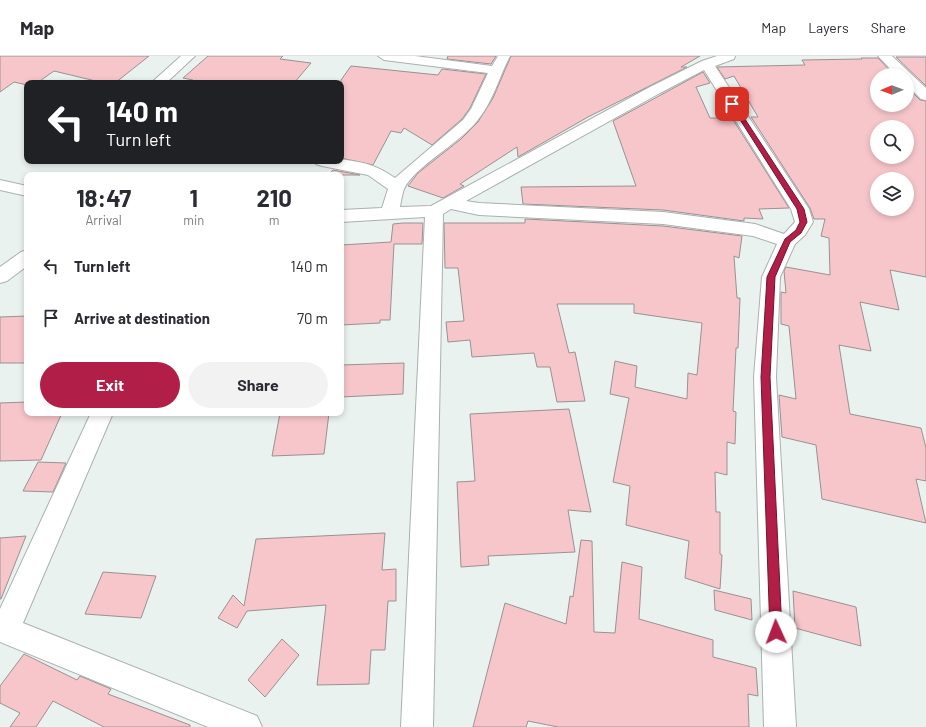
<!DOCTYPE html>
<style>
:root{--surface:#fff;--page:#f2f2f3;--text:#2b2b33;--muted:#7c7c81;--line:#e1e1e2;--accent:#b11e47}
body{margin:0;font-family:Barlow,sans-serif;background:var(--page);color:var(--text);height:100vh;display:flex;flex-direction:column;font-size:15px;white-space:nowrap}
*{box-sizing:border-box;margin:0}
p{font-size:13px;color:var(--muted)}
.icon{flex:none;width:22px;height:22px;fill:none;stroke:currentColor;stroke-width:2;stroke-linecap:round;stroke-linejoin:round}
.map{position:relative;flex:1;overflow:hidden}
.panel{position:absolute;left:24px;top:116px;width:320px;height:244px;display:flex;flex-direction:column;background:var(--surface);border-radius:8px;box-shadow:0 2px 6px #0003}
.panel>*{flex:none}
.banner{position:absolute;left:24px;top:24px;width:320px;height:84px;border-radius:8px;box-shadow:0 2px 6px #0003;background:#202124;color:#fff;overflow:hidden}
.needle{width:26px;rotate:269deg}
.fabs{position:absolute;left:870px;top:12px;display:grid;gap:8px}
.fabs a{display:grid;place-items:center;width:44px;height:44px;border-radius:50%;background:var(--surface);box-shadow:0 2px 6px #0003;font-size:20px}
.pin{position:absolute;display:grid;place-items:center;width:34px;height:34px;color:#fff;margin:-17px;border-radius:8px;box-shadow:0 2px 6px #0006}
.me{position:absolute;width:44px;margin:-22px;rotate:358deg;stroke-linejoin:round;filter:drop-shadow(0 0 3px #0008)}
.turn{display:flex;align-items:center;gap:14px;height:84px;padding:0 16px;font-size:18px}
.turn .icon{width:52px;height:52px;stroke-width:2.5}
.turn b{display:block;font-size:28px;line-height:34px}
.eta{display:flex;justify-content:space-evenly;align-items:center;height:68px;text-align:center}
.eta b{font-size:24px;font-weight:700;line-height:28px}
.action{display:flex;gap:8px;margin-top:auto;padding:8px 16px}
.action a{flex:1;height:46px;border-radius:24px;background:var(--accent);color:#fff;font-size:16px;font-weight:700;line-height:46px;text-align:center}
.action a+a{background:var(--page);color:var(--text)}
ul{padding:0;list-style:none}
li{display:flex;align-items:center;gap:12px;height:52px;padding:0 16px}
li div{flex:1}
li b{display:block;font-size:15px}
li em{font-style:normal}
header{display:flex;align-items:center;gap:24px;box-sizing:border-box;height:56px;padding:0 20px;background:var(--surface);border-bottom:1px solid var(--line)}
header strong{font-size:19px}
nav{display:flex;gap:22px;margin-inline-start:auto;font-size:14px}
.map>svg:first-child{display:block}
.building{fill:#f7c6cb;stroke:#999192;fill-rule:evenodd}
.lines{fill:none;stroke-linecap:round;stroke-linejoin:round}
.street-casing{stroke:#aab1ae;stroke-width:2}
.street{fill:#fff;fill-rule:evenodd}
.route{fill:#b11e47;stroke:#73142e}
</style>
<header>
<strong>Map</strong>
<nav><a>Map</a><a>Layers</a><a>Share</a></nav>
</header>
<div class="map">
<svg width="926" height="671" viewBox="0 0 926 671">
<rect width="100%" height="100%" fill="#eaf2ef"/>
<path class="building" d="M0,0H149L115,27H104L54,15L37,27H27V29L14,26L0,36Z
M208,0H283L280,3L311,7L294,27H190L193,24L183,22Z
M448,0H496L491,8L447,3Z
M511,0H700L681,11H687L588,61L518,101L517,91L460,128L464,130L443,142L408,130L418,117L461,83L478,66L493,42Z
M896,1H926V30Z
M861,2H878L894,19H877V49H907V31L920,44L926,45V221L890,214L899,254L860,246L871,295L839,289L850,358L921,372L926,392V425L916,423L926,467L822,443L816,389L782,381L779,339L796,343L789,270L781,268V236L786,237L784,215L786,211L830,219L829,182L821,180L825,163H814L810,152L751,61H758L734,20L725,23L717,11L805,9L802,4L862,3ZM877,71H907V101H877ZM877,123H907V153H877Z
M351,10L438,19L442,13L486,18L470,52L462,63L432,89L404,72L401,77L391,75L373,109L341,102V24Z
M703,16L710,27L696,31L710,62H732L789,152L759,153L763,163L744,162V165L663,154L523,148L521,131L636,130L613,65Z
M333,114L360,119H329Z
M525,163L663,170L742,180L739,202L734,200L737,242H740L738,292H736L733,355L736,356L735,388L727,386V419L715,416L716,456H720V498L722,499L720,533L685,522L689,485L626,469L630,430L613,426L629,342L610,338L615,305L637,310L635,331L687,343L688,317L697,319L702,267L634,257V248H557L569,297L575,296L585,345L557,346L550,311H537L534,297L472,301L470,284L448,286L446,266L464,265L458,212H445L444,167H525Z
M403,167H423L422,188H394L390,264H380V267L341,269V189L391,186L393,168Z
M27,260V307H0V261Z
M404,307L403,338L341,341V309Z
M27,346V357H62L41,404L0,405V347Z
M569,353L591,456L568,454L575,496L488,500L489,509L461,511L457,426L475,425L470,358Z
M280,357H329L324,398L272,400Z
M38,406L66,407L53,436L23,435Z
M385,477L382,514L396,513V545H388L385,594H371L369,628L317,629L326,549L247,555L237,572L218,562L233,539L244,550L256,483Z
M26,480L1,543H0V482Z
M581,484L592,485L594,576L615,577L622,506L642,511L639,563L713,584V601L756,612L758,640L748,638L749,671H558L528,665L526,671H473L505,547L566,568L570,540L573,541Z
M103,516L156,520L141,562L85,558Z
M714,534L751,543L752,564L715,554Z
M793,535L856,551L861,590L795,572Z
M282,583L299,599L265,641L248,624Z
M24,598L77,624L80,620L111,633L108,638L190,669V671H104L53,645L36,671H10L20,657L0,647V630Z"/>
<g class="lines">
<defs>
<path id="street" d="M181,0H195L166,27H151Z
M378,0H415L492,10L498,0H510C499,21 493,46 477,65C460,87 414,111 404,133C402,139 401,145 400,151L431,150L650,31L702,5L717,0H735L734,3L715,10L809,153L813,166L805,179L795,188L780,221L776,321L796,671H764L754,321L762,221L777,188L753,180L663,168L479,159L451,153L443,158L433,671H401L425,161L341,166V154L382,152L388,133L368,119L322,110L316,108L314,105H341V103C364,107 375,108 395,122L463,64L471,53L488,17L384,4ZM704,14L791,153L795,166L784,178L755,168L663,156L479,147L466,145L660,37Z
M878,0H892L926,32V44L921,43L907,29V19H896Z
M0,124L27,130V140L0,134Z
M27,194V210L7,225L0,227V211L21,196Z
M91,357H113L23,567L257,660L262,671H208L0,586V553Z"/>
</defs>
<use href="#street" class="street-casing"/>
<use href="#street" class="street"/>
</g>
<path class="route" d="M732,46L735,48L804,153L807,166L801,177L790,186L775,221L770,321L782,576L780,580L776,581L772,580L770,576L761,321L767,221L785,183L796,174L800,166L797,153L730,48Z"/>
</svg>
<div class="fabs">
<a><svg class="needle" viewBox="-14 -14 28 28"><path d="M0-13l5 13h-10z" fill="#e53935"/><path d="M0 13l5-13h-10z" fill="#7c7c81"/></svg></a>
<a><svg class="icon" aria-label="search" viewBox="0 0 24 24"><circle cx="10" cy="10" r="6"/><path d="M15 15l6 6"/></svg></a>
<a><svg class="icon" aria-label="layers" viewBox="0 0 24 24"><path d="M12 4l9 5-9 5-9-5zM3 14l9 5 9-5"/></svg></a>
</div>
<div class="pin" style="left:732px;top:48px;background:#d93025"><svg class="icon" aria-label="arrive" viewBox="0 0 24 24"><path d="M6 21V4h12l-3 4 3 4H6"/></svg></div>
<svg class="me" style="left:776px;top:576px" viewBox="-20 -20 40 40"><circle r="19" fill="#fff"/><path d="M0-13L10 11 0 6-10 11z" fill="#b11e47"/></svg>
<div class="banner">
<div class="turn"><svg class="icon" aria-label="left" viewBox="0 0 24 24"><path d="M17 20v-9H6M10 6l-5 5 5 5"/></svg><div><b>140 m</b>Turn left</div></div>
</div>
<section class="panel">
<div class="eta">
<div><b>18:47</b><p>Arrival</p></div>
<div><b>1</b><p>min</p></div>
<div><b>210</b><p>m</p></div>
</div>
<ul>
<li><svg class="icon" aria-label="left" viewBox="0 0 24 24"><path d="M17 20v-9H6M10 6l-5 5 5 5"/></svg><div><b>Turn left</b></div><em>140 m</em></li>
<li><svg class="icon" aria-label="arrive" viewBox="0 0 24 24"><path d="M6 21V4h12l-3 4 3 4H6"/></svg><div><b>Arrive at destination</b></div><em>70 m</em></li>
</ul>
<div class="action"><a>Exit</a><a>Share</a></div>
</section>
</div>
